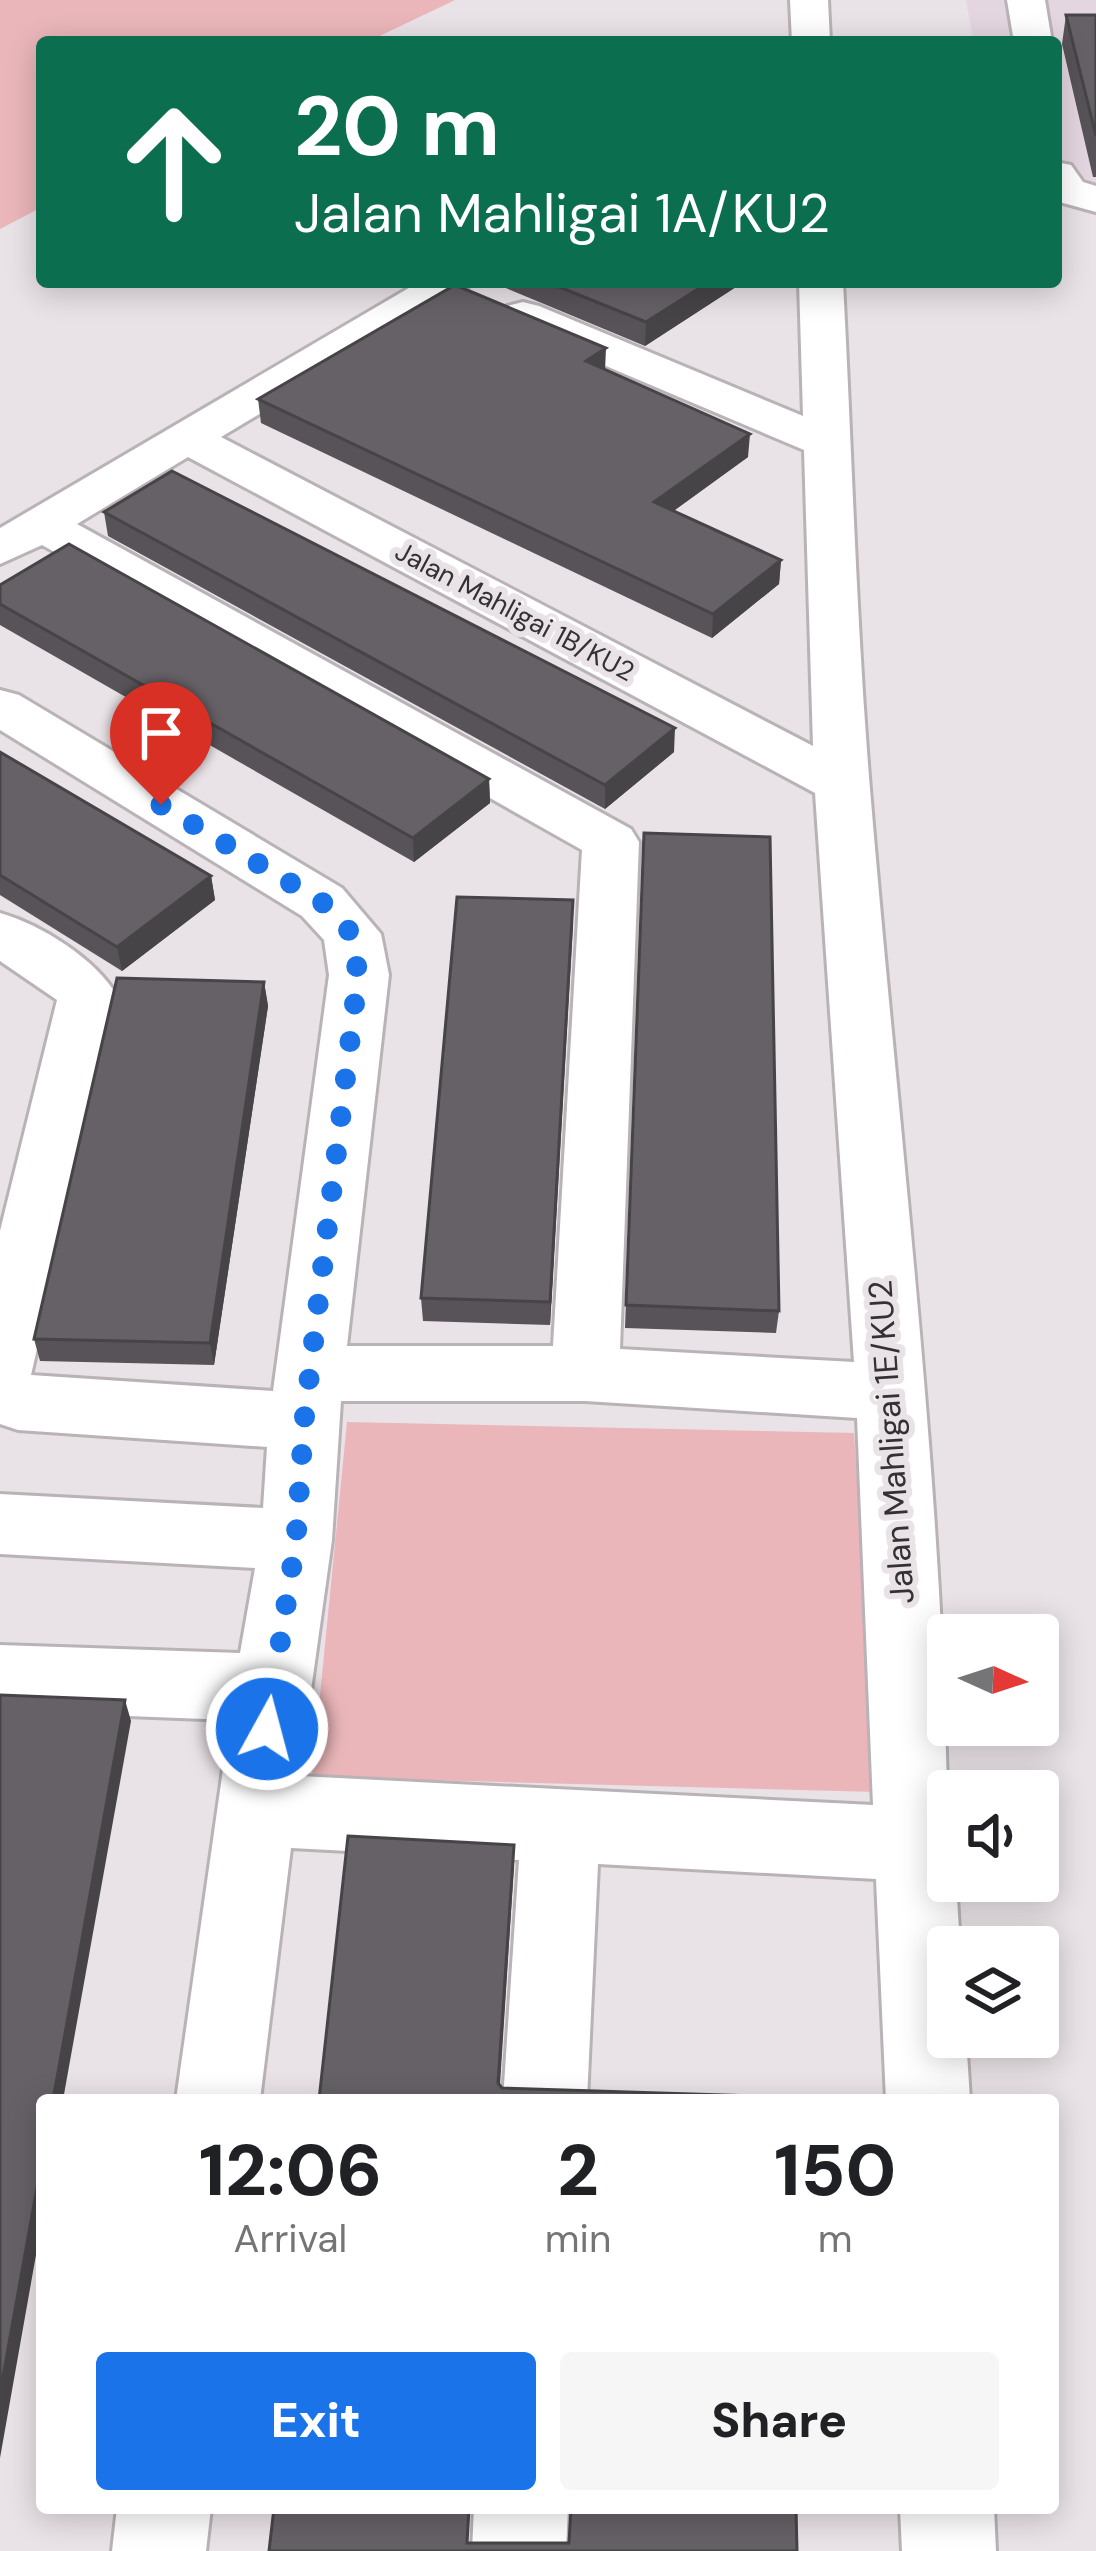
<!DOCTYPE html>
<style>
:root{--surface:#fff;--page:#f6f6f6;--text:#202124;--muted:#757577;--accent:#1a73e8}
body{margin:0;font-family:"DM Sans",sans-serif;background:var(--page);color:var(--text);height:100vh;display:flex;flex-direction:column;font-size:45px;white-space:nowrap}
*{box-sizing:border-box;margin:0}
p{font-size:39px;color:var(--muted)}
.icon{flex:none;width:66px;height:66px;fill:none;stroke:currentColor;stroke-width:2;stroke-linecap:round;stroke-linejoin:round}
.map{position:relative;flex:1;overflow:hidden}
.sheet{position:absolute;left:36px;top:2094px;width:1023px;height:420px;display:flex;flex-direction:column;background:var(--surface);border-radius:12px;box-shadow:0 6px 30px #0003}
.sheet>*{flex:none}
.top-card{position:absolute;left:36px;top:36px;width:1026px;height:252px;border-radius:12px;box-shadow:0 6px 30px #0003;background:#0b6e4f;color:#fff;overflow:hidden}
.needle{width:78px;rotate:93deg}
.tools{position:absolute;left:927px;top:1614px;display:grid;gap:24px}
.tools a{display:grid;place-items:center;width:132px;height:132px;border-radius:12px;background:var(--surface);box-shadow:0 6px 30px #0003;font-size:60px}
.pin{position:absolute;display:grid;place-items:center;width:102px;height:102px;color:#fff;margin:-123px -51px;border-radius:50% 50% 50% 0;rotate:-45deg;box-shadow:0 0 12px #0007}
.pin .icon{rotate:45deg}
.me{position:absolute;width:132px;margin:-66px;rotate:7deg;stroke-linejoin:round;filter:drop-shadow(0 0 9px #0008)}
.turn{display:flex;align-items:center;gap:42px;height:252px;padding:0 60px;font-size:54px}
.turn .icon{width:156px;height:156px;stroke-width:2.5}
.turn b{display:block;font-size:84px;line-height:102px}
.eta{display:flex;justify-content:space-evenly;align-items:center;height:204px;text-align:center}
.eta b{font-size:72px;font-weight:800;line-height:84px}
.primary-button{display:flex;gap:24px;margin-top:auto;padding:24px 60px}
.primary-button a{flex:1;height:138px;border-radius:12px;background:var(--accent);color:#fff;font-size:48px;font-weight:800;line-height:138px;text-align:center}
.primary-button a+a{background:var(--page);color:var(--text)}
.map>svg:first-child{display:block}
.built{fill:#e4d6e0}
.green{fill:#eab6b9}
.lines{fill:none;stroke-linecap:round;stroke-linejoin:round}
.minor-casing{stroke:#b9b2b7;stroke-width:6}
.minor{fill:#fff;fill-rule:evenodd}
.wall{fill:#575358}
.shaded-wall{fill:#474447}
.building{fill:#656166;stroke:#474447;stroke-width:3}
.route{stroke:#1a73e8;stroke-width:21;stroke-dasharray:0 37.8}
.labels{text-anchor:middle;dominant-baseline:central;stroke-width:12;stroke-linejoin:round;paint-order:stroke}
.far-street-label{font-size:27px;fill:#333133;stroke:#e9e2e7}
.street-label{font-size:33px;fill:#333133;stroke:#e9e2e7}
</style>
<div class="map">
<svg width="1096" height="2551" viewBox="0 0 1096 2551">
<rect width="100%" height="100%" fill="#e9e2e7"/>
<path class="built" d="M966,0H1096V207L1056,205V42H974Z"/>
<path class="green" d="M0,0H455L367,42H42V207L0,229Z
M347,1422L854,1433L877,1792L312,1777Z"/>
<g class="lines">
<defs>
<path id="minor" d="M790,0H828L830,42H792Z
M1007,0H1045L1052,42H1014Z
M1056,162L1071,165L1083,182L1096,186V212L1056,201Z
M419,282H472L465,291L221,437L813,746L804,450L507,324L501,315L507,306L523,302L539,306L803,416L799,282H843C852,451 856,620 870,789C900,1152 948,1520 948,1881H956L960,1947H948V2037H966L970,2100H886L876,1879L598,1864L587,2100H503L519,1860L291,1848L260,2100H176L230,1720L0,1711V1645L240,1653L255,1568L0,1554V1494L263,1508L267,1447L18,1430L0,1424V1231L57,1000L0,961V913C42,925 96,959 118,997L31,1375L273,1391L329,975L324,940L302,916L0,730V690L19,695L342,888L381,934L389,975L347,1346H553L582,850L42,545L0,564V528ZM188,457L815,793L854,1362L620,1349L639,842L631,829L77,524ZM341,1401H585L857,1418L873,1805L299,1776L332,1540Z
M117,2508H211L206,2551H112Z
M474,2508H568L566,2551H472Z
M900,2508H994L996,2551H902Z"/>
</defs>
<use href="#minor" class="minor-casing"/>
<use href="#minor" class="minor"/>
</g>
<path class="wall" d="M1066,15H1096V177H1093L1062,44Z
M496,282H739V285L645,346L496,284Z
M605,369L748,457L673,511L781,560L779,584L712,638L261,423L258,399Z
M104,512L674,752L605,809L108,536Z
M0,585L489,779L490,803L414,862L0,625Z
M0,752L211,876L215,900L122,971L0,895Z
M644,833L779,1311L776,1333L625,1328Z
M573,900L550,1325L423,1321L421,1298Z
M264,982L268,1006L214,1365L40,1361L34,1339Z"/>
<path class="shaded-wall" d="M709,282H739V285L645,346L646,322Z
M606,348L605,371L586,361Z
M750,434L748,457L653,526L654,502Z
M781,560L779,584L712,638L713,614Z
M675,728L674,752L605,809V785Z
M489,779L490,803L414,862L413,838Z
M211,876L215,900L122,971L117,947Z
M573,900V924L550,1325V1302Z
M264,982L268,1006L214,1365L210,1343Z
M125,1700L131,1721L63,2100H53Z
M514,1845V1864L499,2100L498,2083Z
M42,2160V2221L0,2458V2393Z"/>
<path class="building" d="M1066,15H1096V136Z
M547,282H709L646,322Z
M455,285L606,348L586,361L750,434L654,502L781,560L713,614L258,399Z
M172,471L675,728L605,785L104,512Z
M69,544L489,779L413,838L0,604V585Z
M0,752L211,876L117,947L0,875Z
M644,833L770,837L779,1311L626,1305Z
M457,897L573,900L550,1302L421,1298Z
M117,978L264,982L210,1343L34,1339Z
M0,1695L125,1700L53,2100H42V2160L0,2393Z
M348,1836L514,1845L498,2083L502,2088L790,2097V2100H319Z
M274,2508H469L467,2543H569L571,2508H796L797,2551H269Z"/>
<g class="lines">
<path class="route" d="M161,805L322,902L352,934L358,975L304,1421L296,1540L267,1729"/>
</g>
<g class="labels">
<g class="far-street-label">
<text transform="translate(515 611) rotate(28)">Jalan Mahligai 1B/KU2</text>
</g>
<g class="street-label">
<text transform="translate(891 1442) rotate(-94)">Jalan Mahligai 1E/KU2</text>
</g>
</g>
</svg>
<div class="tools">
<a><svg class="needle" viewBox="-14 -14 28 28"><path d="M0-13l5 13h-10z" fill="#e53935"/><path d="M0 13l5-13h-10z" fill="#757577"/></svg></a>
<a><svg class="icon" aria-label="sound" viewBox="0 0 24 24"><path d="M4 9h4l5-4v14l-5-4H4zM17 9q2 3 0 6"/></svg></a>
<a><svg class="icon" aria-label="layers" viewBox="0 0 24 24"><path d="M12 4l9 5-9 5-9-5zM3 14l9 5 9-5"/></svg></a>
</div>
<div class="pin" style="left:161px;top:805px;background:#d93025"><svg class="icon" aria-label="arrive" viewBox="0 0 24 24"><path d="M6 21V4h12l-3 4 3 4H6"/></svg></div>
<svg class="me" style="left:267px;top:1729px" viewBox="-20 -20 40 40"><circle r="17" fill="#1a73e8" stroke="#fff" stroke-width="3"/><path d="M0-11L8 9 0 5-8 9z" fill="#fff"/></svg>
<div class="top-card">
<div class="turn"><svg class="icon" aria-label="ahead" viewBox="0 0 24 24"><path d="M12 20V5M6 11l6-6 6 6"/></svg><div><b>20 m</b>Jalan Mahligai 1A/KU2</div></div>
</div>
<section class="sheet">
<div class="eta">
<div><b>12:06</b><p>Arrival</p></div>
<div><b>2</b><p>min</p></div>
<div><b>150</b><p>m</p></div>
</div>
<div class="primary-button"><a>Exit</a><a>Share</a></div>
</section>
</div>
